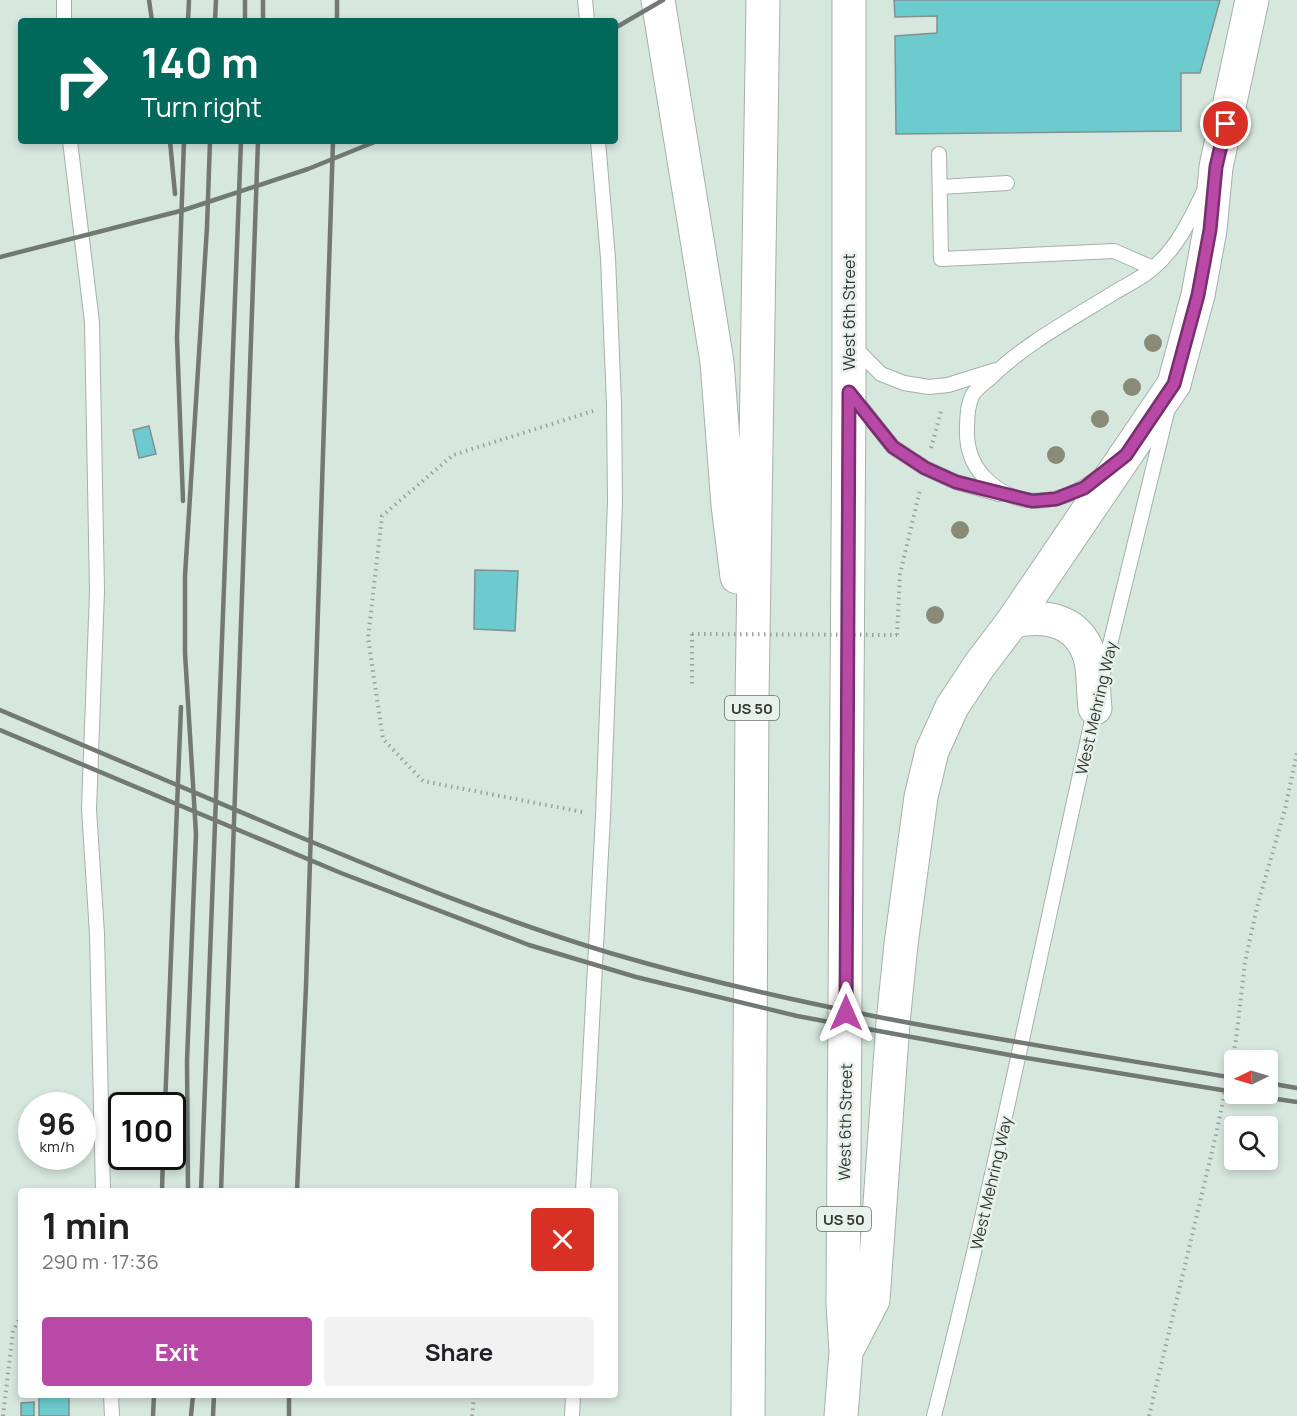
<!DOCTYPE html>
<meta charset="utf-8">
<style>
:root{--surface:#fff;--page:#f2f2f2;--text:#202124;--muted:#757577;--accent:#b849a7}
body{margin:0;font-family:Manrope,sans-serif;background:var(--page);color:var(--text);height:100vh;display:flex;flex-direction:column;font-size:22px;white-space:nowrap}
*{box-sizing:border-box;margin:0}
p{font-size:20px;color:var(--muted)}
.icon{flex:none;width:33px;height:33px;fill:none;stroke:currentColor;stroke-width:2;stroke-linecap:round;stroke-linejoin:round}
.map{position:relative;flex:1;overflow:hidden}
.sheet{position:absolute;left:18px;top:1188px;width:600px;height:210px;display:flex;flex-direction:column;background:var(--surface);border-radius:6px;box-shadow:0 3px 9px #0003}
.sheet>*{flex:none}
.guide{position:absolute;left:18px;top:18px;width:600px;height:126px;border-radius:6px;box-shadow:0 3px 9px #0003;background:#00695c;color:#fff;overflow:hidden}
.needle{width:39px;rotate:265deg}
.controls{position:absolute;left:1224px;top:1050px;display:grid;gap:12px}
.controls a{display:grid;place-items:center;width:54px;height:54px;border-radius:6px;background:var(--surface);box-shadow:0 3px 9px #0003;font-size:30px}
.speed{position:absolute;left:18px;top:1092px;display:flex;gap:12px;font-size:30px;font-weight:700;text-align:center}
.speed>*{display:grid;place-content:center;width:78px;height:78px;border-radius:50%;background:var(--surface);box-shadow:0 3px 9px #0003;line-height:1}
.speed small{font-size:15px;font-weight:400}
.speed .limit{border:3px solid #111;border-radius:9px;background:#fff;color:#111}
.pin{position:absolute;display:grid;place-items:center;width:51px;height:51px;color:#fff;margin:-26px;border:3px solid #fff;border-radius:50%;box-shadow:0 2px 6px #0007}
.me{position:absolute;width:66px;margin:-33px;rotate:0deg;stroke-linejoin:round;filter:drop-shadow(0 0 4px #0008)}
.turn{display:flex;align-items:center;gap:21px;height:126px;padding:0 24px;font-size:27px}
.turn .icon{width:78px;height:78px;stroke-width:2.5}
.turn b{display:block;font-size:42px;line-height:51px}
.round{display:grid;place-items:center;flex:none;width:63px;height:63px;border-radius:6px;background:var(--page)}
.headline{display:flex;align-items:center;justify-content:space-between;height:102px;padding:0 24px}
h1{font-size:36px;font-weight:700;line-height:45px}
.button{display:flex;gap:12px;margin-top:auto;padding:12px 24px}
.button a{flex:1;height:69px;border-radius:6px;background:var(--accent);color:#fff;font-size:24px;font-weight:700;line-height:69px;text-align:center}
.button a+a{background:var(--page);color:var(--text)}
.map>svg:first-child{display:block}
.built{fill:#d6e7de;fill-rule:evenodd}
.building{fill:#6ccbce;stroke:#848f8f;stroke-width:1.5}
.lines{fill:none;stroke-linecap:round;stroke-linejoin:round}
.service-casing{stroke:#a6b0ab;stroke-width:16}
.secondary-casing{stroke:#a6b0ab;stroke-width:35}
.motorway-casing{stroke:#a6b0ab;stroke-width:35}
.path{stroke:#9ba29e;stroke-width:4;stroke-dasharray:1.5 4.5;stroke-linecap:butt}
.service{stroke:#fff;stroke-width:14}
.secondary{stroke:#fff;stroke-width:33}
.motorway{stroke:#fff;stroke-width:33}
.rail{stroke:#727874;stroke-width:4.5}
.path-bridge{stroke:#9ba29e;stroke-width:4;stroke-dasharray:1.5 4.5;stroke-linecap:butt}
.tree{fill:#8a8b77}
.route-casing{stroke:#782f6d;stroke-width:15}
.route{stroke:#b849a7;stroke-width:10}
.labels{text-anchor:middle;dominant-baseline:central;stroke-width:5;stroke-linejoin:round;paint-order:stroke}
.shield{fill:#e8f2ec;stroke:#696e6b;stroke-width:1.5}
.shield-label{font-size:15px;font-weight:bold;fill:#333634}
.street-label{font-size:16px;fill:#333634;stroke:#e8f2ec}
</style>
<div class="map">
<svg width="1297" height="1416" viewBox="0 0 1297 1416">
<rect width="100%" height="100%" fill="#e8f2ec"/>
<path class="built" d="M0,0H1297V1416H0ZM21,21H615V141H21ZM1234,1060H1268V1094H1234ZM32,1106H82V1156H32ZM122,1106H172V1156H122ZM1234,1126H1268V1160H1234ZM21,1191H615V1395H21Z"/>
<path class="building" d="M894,0H1220L1200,73H1181V131L896,134L895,36L937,33V16L895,17Z
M149,426L156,454L139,458L133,430Z
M475,570L518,571L515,631L474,629Z
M39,1395H69V1416H39Z
M34,1402V1416H21V1403Z"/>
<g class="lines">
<defs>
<path id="service" d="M64,0V21
M585,0L587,21
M70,141L92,322L97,591L89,809L97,934L103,1191
M939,154L941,259L1114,251L1153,268
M940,187L1007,183
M854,347L881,374L904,383L929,387L948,385L996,370
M854,398L893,447L925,468L956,482L999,494
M1098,477C1062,505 1018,512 984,477C971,463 966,446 967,427C967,418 968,405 972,396C975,390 983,384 988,380C1024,344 1072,319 1115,292C1127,285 1142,278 1153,268C1177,248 1190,220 1203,193
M1103,673L1167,412
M583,1191L603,816L615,502L614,404L608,258L598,141
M111,1395L112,1416
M572,1416L573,1395
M934,1416C994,1181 1042,943 1095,707"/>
<path id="secondary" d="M1174,384L1198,295L1210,230L1216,167L1252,0"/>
<path id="motorway" d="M658,0L717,362L728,505L737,577
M1013,621C1049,614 1081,621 1091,661C1094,676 1093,693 1095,708
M846,1352L873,1300L893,1023L901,944L921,797L932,751L952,707L979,666L1013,621L1174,384
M748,1416L752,700L763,0
M841,1416L846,1352L843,1303L849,392V0"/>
</defs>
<use href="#service" class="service-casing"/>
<use href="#secondary" class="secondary-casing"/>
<use href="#motorway" class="motorway-casing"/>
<path class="path" d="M931,448L942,408
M692,634V685
M897,635L900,574L920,490
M582,812L423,781L383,739L368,638L382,516L453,455L593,411
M3,1416L13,1331L21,1316
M472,1416L474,1395
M1149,1416L1215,1139L1236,1040L1245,962L1257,907L1285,809L1297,753"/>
<use href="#service" class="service"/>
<use href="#secondary" class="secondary"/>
<use href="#motorway" class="motorway"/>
<path class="rail" d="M149,0L152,21
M188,21L189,0
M215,21L216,0
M245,21V0
M263,21V0
M337,21V0
M615,28L663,0
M170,141L175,194
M0,257L184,210L308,169L377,141
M183,501L177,338L184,141
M0,710C96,751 192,791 288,832C393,876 500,920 610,953C814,1013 1025,1043 1234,1078
M0,730L341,873L529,945L636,977L797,1016L1015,1056L1234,1092
M1268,1083L1297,1088
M1244,1094L1297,1102
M165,1106L181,707
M162,1191L163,1156
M188,1191L187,1061L196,834L185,653V576L207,227L210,141
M201,1191L241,141
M221,1191L258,141
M297,1191L306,986L333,141
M153,1416L154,1395
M191,1416L193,1395
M213,1416L214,1395
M289,1416V1395"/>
<path class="path-bridge" d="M692,634L897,635"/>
</g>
<g class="tree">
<circle cx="1153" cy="343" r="9"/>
<circle cx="1132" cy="387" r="9"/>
<circle cx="1100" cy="419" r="9"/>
<circle cx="1056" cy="455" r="9"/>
<circle cx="960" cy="530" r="9"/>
<circle cx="935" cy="615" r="9"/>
</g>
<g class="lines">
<defs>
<path id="route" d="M846,1013L849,392L893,447L925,468L956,482L1032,501L1056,499L1084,488L1126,455L1174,384L1198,295L1210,230L1216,167L1226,124"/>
</defs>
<use href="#route" class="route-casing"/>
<use href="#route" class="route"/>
</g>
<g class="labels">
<g class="shield">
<rect x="725" y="696" width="54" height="24" rx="4.5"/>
<rect x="817" y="1207" width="54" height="24" rx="4.5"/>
</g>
<g class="shield-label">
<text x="752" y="708">US 50</text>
<text x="844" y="1219">US 50</text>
</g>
<g class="street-label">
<text transform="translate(849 312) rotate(-90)">West 6th Street</text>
<text transform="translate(1096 708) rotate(-77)">West Mehring Way</text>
<text transform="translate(845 1122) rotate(-89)">West 6th Street</text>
<text transform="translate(991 1183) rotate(-77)">West Mehring Way</text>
</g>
</g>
</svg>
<div class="controls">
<a><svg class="needle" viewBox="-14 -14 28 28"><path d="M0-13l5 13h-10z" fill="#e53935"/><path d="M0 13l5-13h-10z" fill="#757577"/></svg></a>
<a><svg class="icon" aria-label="search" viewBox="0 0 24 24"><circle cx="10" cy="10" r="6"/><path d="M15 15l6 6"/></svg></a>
</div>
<div class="speed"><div>96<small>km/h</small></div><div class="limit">100</div></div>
<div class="pin" style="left:1226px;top:124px;background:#d93025"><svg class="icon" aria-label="arrive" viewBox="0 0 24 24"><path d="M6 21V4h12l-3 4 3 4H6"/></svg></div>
<svg class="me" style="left:846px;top:1013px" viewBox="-20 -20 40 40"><path d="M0-17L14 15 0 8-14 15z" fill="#b849a7" stroke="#fff" stroke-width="4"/></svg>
<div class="guide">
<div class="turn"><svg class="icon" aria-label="right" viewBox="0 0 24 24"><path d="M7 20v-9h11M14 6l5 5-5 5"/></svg><div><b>140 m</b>Turn right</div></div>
</div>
<section class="sheet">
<div class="headline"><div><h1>1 min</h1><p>290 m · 17:36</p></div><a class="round" style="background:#d93025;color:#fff"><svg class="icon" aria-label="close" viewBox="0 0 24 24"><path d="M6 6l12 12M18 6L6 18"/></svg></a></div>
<div class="button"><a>Exit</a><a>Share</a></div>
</section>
</div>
